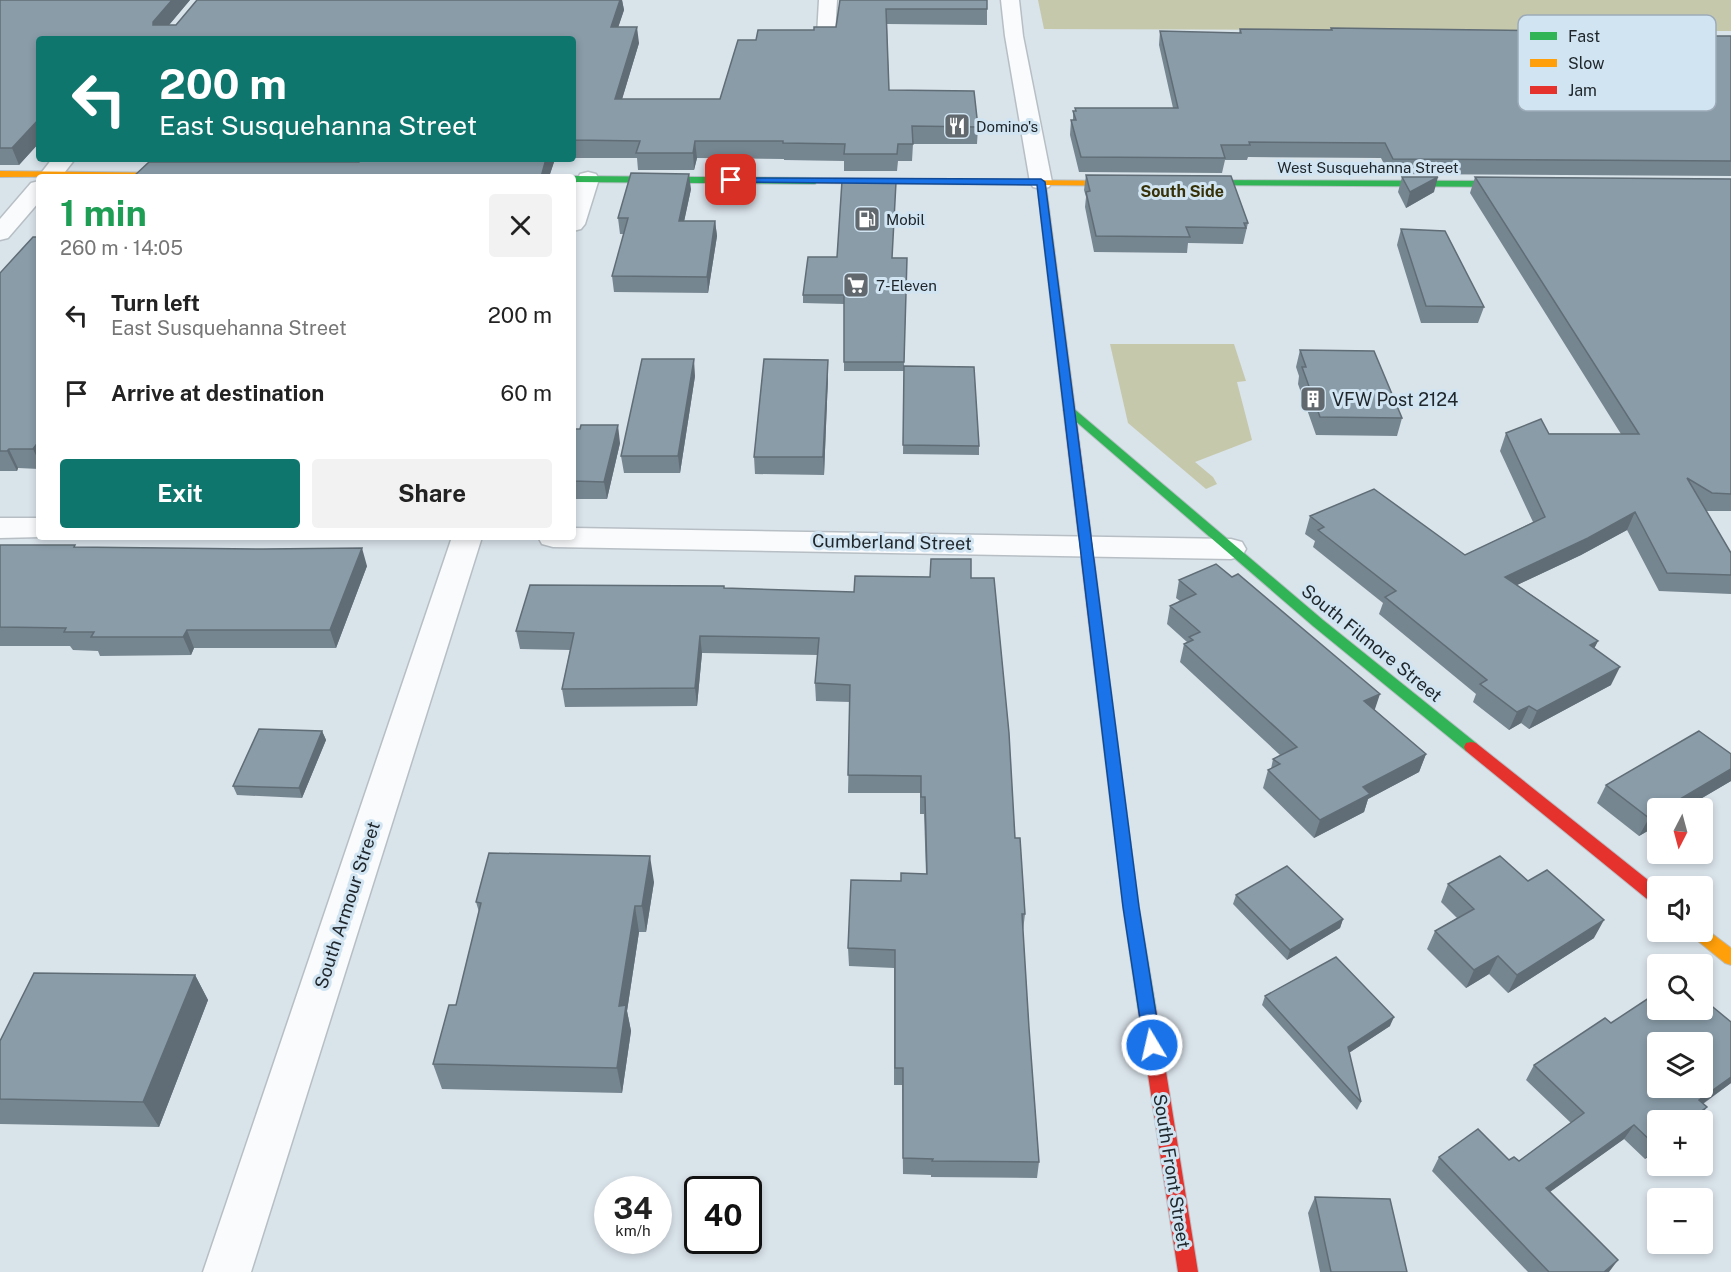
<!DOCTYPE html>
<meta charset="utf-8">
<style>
:root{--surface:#fff;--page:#f2f2f2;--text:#222;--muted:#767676;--accent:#0f766e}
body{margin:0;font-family:"Public Sans",sans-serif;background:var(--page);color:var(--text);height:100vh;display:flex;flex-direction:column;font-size:22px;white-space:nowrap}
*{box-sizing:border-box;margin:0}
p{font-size:20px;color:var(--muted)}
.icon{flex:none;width:33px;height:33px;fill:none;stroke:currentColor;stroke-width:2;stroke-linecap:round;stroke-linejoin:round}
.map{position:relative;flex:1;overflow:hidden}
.details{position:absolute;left:36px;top:174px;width:540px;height:366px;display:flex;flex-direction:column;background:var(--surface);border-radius:6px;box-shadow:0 3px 9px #0003}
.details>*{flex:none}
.banner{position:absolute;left:36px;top:36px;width:540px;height:126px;border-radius:6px;box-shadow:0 3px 9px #0003;background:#0f766e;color:#fff;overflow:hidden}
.needle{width:39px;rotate:186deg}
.fabs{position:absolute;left:1647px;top:798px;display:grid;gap:12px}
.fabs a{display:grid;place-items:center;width:66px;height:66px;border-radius:6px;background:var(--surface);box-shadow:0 3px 9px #0003;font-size:30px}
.speed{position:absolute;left:594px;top:1176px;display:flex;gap:12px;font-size:30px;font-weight:700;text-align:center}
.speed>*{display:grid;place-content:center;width:78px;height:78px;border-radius:50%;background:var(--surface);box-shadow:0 3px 9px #0003;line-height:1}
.speed small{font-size:15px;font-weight:400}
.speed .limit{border:3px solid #111;border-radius:9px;background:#fff;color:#111}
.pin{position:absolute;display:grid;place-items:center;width:51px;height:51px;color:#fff;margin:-26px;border-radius:12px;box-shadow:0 3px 9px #0006}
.me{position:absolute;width:66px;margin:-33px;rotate:351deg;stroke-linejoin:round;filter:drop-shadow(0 0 4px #0008)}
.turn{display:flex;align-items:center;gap:21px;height:126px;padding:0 24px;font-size:27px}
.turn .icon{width:78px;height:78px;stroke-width:2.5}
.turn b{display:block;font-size:42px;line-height:51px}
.round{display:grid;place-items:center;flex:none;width:63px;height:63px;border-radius:6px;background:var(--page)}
.head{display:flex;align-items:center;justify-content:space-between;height:102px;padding:0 24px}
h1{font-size:36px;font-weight:700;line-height:45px;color:#1e9e55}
.cta{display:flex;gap:12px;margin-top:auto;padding:12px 24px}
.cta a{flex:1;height:69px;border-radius:6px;background:var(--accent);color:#fff;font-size:24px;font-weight:700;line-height:69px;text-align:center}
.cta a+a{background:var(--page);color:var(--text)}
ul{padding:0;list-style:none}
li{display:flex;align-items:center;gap:18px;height:78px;padding:0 24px}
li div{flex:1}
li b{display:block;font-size:22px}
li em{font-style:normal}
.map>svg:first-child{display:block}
.green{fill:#c6c8ac}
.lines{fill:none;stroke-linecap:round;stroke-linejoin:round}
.street-casing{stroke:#b7bfc5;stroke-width:3}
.fast-casing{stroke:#b7bfc5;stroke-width:2}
.slow-casing{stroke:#b7bfc5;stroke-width:2}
.jam-casing{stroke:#b7bfc5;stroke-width:2}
.street{fill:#f9fbfc;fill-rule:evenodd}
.fast{fill:#30b455;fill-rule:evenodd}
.slow{fill:#ff9f0a;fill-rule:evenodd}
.jam{fill:#e5322d;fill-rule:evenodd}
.wall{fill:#768690}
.shaded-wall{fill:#606d76}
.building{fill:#899ca8;stroke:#606d76;stroke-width:1.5;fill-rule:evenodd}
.route{fill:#1a73e8;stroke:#114b97;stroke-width:1.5}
.labels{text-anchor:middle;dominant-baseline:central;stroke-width:6;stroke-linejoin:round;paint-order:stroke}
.far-poi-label{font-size:15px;fill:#20272c;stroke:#d1e4f2;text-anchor:start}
.far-street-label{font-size:15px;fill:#20272c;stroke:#d1e4f2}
.far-neighbourhood-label{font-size:16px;font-weight:bold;fill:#363106;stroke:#d1e4f2}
.poi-label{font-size:18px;fill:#20272c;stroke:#d1e4f2;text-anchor:start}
.street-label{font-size:18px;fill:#20272c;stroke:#d1e4f2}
.key{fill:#d1e4f2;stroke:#9cabb7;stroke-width:1.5}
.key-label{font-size:16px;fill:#20272c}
</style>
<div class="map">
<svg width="1731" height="1272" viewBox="0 0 1731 1272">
<rect width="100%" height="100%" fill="#d9e3ea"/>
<path class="green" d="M1038,0H1731V31L1044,29Z
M1110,344H1234L1246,381L1237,382L1252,440L1195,462L1213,477L1217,484L1206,489L1128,423Z"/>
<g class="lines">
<defs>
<path id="street" d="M819,0H837L835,35L833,39H819L817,35Z
M1001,0H1019L1023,36L1052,182L1049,187L1041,189L1033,187L1030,182L1005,36Z
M52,159H75L61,177L39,179L38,177Z
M588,172L596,174L599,179L585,224L581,229L573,231V190L580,174Z
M39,181V202L8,238L0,240V219L31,183Z
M0,518H39V537H41L0,538Z
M573,528L1231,539L1242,542L1246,549L1242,556L1231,559L553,547L542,544L538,537H573Z
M452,537H482L251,1272H203Z"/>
<path id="fast" d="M573,176L815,178L820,181L815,184L573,182V177H570Z
M1190,180L1516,181L1521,184L1516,187L1187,185L1185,183Z
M1069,407L1073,408L1323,620L1476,743L1478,747L1476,751H1466L1313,626L1065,412L1063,410Z
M1102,670L1109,675L1139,907L1156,1009L1153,1014L1147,1016L1141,1014L1138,1009L1123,907L1095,675Z"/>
<path id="slow" d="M0,171L180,173L185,176L0,177Z
M815,178L1132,181L1134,183L1129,186L1046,185L1077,424L1075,426H1067L1065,424L1037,185L812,183L810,181Z
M1702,926L1731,948V965L1725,963L1693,937L1691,932H1702Z"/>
<path id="jam" d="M1071,421L1077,424L1109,675L1102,680L1095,675L1065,424Z
M1471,742L1476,743L1658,888V904L1652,903L1466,751L1464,747L1466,743Z
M1147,1002L1153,1004L1156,1009L1198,1272H1178L1138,1009L1141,1004Z"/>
</defs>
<use href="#street" class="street-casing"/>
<use href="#fast" class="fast-casing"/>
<use href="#slow" class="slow-casing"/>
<use href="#jam" class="jam-casing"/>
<use href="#street" class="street"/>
<use href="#fast" class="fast"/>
<use href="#slow" class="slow"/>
<use href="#jam" class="jam"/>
</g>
<path class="wall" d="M0,0H190L169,25H176L197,0H622L624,10L618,27L639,43L622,99H720L756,40L836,27L840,0L987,9V25L887,24L889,90L978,127L977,144H913L912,161H898L897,171H844V161L784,160V159L697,158L694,170H638L637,158H573V39H39V143L19,165H0Z
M1331,28L1593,54L1690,55L1686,50L1691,36H1731V176L1389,174L1381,158L1248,157L1247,160H1225L1222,173L1079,172L1070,135L1071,120H1073V111H1075V108H1173L1159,45L1160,31L1239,33L1240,29L1330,30Z
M163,159H555L549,177H133L164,162Z
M1086,175L1248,223L1243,244L1188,243L1187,253L1094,252L1085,207L1086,197L1084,190Z
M1402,177L1434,192L1406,208L1398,192Z
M1475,177L1731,179V511H1706L1731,553V594L1659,591L1627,530L1581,555L1517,585L1598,641L1594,648L1611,685L1529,729L1521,723L1509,730L1473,702L1476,694L1379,614L1383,603L1313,547L1315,541L1305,534L1310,516L1465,555L1533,522L1500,451L1506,433L1621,434L1470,193Z
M691,189L684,221H715L717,236L708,293L614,292L612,276L624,234H620L618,218Z
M1401,229L1484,307L1478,323H1421L1397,245Z
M39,237V469L18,468L17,471H0V273Z
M837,257L907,258L904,366L979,446V455L903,454L904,371H844V304L803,303V295Z
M1300,350L1402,418L1397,436L1316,435L1298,384L1299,376L1296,367Z
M695,376L680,473H624L621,456Z
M828,377L824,475L755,474L754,457Z
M573,429L620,443L607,499H573Z
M0,545H75V547L367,566L336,648H194L191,655L100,656L98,651L73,650L70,646H0Z
M971,578L1015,838L1025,914L1023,931L1029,1028L1039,1162L1037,1178L931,1177V1175L903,1174L902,1085H894V968L849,966L848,948L901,881L926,874L924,814H920V793H848L850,702L816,701L815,683L818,655L702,653L697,706L565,707L562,689L570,650L520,649L516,631L725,588L854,592Z
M1179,580L1375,710L1426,754L1419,772L1368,799L1364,812L1314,838L1263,788L1268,770L1271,769L1273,759L1280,755L1180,662L1184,644L1187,642L1167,624L1170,606L1180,601L1176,598Z
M322,731L326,740L302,798L237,795L233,786Z
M1731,781L1685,808H1658V825L1639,836L1597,803L1606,785Z
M1528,881L1594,938L1508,993L1489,974L1466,988L1427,949L1435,931L1457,918L1441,902L1448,884Z
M654,882L646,932H639L627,1011L631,1031L622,1093L442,1089L433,1064L456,1005L479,912L476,902Z
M1236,895L1343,919L1340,928L1287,960L1233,904Z
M195,975L208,1000L159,1127L0,1124V1041Z
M1265,996L1390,1026L1349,1053L1361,1102L1357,1110L1262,1005Z
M1611,1023L1731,1083L1703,1104L1707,1107L1697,1120H1658V1150L1645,1159L1624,1139L1550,1192L1609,1272H1528L1432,1171L1439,1157L1519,1161L1571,1123L1526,1080L1534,1065Z
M1315,1197L1407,1272H1320L1308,1213Z"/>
<path class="shaded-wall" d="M172,0H190L158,38L153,25V22Z
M618,0H622L624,10L613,43L611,27Z
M637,27L639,43L617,116L615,99Z
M39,119V143L19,165L12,148Z
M695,141L697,158L694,170L693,153Z
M546,159H555L549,177H541Z
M689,174L691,189L681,236L679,221Z
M1438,177L1434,192L1406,208L1410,192Z
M715,221L717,236L708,293L707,277Z
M694,359L695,376L680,473L678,456Z
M828,360V377L824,475L823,457Z
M618,425L620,443L607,499L604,482Z
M39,441V462L33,449Z
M9,449L18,468L17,471L7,451Z
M1635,512L1627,530L1581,555L1498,594L1505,577Z
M362,548L367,566L336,648L330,630Z
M187,630L194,648L191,655L183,637Z
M700,636L702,653L697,706L695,688Z
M1598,641L1589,659L1590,645Z
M1620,667L1611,685L1529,729L1537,711Z
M1380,694L1374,712L1364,701Z
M1529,706L1521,723L1509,730L1517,712Z
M322,731L326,740L302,798L299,788Z
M1426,754L1419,772L1368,799L1364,812L1314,838L1320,820L1363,787Z
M1731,769V781L1685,808H1665Z
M1658,813V825L1639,836L1649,818Z
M650,856L654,882L646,932L642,906Z
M635,906L639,932L627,1011L631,1031L622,1093L617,1068L619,1006Z
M1343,919L1340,928L1287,960L1290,950Z
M1604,920L1594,938L1508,993L1517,975Z
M1498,956L1489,974L1466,988L1474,970Z
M195,975L208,1000L159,1127L143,1102Z
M1394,1017L1390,1026L1344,1056L1348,1047Z
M1731,1077V1083L1688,1114L1699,1100Z
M1707,1107L1697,1120H1689Z
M1634,1125L1624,1139L1537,1201L1546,1188Z
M1658,1143V1150L1645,1159L1655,1145Z
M1618,1260L1609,1272H1604Z"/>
<path class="building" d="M0,0H172L153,22V25H176L197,0H620L611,27H637L615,99H720L738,40H756L758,30H814V27H836L840,0H987V9H886L889,90L974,91L978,127L912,126L913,144H898L897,154H844L845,144L783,143V141H695L693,153H636L640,141L573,140V39H39V119L12,148H0Z
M1331,28L1574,31L1593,54L1709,55L1691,36H1731V161L1393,159L1385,143L1249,142L1250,145H1221L1225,158L1081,157L1071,120H1076L1073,111H1076L1075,108H1178L1160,31L1241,33L1240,29L1332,30Z
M360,159H546L541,177H133L149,162H359L361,160Z
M631,173L689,174L679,221H715L707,277L612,276L628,218H618Z
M1086,175L1231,176L1248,223H1244L1246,228L1186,227L1190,237L1096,236L1086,192L1090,191Z
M1402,177H1438L1410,192Z
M1475,177L1731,179V494L1712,493L1687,478L1731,553V575L1667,573L1635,512L1588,538L1505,577L1598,641L1590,645L1620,667L1537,711L1529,706L1517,712L1480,684L1487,680L1385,597L1396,591L1318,530L1324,527L1310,516L1374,489L1465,555L1545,517L1506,433L1541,419L1549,434H1639Z
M842,181L896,182L892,258H907L904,362H844V295H803L808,257H837Z
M1401,229L1445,231L1484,307L1426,306Z
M33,237H39V441L33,449H9L7,451H0V273Z
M1300,350L1374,351L1402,418L1320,417L1302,367H1306Z
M642,359H694L678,456H621Z
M764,359L828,360L823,457H754Z
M904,366L974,367L979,446L903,445Z
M581,425H618L604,482L573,481V429H580Z
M0,545H75L74,547L263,549L362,548L330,630H187L183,637H91L94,632H64L66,628L0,627Z
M931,559H971V578H994L1009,733L1015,838H1020L1025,914H1022L1029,1028L1039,1162L932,1161L933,1159L903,1158V1068H895V950L848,948L851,880L901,881V873L927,874L925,797H921V776L848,775L850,685L815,683L819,638L700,636L695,688L562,689L574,633L516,631L530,585L724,586V588L854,592L855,576L930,577Z
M1216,564L1232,577L1238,574L1380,694L1364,701L1426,754L1363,787L1370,794L1320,820L1268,770L1280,764L1273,759L1297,747L1184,644L1193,640L1189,637L1200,632L1170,606L1196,594L1179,580Z
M259,729L322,731L299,788L233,786Z
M1699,731L1731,754V769L1665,808H1658V813L1649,818L1606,785Z
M489,853L650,856L642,906H635L619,1006L626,1005L617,1068L433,1064L449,1005H456L481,903L476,902Z
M1500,856L1528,881L1547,870L1604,920L1517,975L1498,956L1474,970L1435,931L1474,909L1448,884Z
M1287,866L1343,919L1290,950L1236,895Z
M1336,957L1394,1017L1348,1047L1361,1102L1265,996Z
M34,973L195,975L143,1102L0,1099V1041Z
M1658,992V1010H1702V998L1731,1022V1077L1699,1100L1707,1107L1689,1120H1658V1143L1655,1145L1634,1125L1546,1188L1618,1260L1604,1272H1549L1439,1157L1478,1129L1509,1160L1514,1157L1519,1161L1584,1113L1534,1065L1605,1018L1611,1023ZM1658,1042H1702V1088H1658Z
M1315,1197L1390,1199L1407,1272H1331Z"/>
<path class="route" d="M728,178L1041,179L1045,182L1139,907L1161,1045L1159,1050L1152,1053L1146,1050L1144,1045L1123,907L1037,185L731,182L726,180Z"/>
<defs>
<symbol id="restaurant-square" viewBox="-11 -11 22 22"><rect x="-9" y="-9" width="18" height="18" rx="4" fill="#61696e" stroke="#d1e4f2"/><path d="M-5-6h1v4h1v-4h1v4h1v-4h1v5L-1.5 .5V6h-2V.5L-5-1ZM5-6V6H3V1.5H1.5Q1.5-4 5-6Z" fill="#fff"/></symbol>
<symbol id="fuel-square" viewBox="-11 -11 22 22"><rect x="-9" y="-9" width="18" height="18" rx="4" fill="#61696e" stroke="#d1e4f2"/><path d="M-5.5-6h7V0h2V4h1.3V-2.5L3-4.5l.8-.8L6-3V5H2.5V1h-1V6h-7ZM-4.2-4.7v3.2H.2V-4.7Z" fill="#fff"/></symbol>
<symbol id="supermarket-square" viewBox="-11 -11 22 22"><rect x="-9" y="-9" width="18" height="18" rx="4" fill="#61696e" stroke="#d1e4f2"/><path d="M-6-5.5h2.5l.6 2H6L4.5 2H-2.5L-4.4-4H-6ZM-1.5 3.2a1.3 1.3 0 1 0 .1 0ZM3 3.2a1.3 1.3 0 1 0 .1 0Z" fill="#fff"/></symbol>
<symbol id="building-square" viewBox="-11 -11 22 22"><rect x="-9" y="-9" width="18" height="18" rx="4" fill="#61696e" stroke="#d1e4f2"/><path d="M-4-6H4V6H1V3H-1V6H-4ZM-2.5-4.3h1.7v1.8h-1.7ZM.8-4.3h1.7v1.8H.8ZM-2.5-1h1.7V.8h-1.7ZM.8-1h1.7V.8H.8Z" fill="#fff"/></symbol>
</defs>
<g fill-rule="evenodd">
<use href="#restaurant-square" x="942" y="111" width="30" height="30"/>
<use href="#fuel-square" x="852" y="204" width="30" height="30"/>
<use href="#supermarket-square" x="841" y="270" width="30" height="30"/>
<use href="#building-square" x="1298" y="384" width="30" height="30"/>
</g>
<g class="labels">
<g class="far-poi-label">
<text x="976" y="126">Domino's</text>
<text x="886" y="219">Mobil</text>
<text x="876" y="285">7-Eleven</text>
</g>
<g class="far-street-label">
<text x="1368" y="167">West Susquehanna Street</text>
</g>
<g class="far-neighbourhood-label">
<text x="1182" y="191">South Side</text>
</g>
<g class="poi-label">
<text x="1332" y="399">VFW Post 2124</text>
</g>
<g class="street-label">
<text transform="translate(892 542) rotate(1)">Cumberland Street</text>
<text transform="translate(1372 643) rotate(39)">South Filmore Street</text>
<text transform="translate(347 905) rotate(-72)">South Armour Street</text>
<text transform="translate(1172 1171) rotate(81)">South Front Street</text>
</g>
</g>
<rect x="1518" y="15" width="198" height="96" rx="9" class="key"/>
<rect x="1530" y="32" width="27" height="8" fill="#30b455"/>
<rect x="1530" y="59" width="27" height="8" fill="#ff9f0a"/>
<rect x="1530" y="86" width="27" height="8" fill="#e5322d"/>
<g class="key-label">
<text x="1568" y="42">Fast</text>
<text x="1568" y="69">Slow</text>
<text x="1568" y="96">Jam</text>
</g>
</svg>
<div class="fabs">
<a><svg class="needle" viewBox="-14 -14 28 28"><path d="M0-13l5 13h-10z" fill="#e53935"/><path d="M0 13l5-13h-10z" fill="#767676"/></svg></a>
<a><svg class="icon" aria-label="sound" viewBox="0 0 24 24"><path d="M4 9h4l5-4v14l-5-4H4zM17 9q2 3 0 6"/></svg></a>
<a><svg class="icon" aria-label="search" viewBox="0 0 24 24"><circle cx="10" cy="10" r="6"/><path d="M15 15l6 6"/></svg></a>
<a><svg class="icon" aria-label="layers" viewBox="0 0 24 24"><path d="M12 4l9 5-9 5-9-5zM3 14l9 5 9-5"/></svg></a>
<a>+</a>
<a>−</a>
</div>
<div class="speed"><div>34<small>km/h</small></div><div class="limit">40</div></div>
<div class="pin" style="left:731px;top:180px;background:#d93025"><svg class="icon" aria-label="arrive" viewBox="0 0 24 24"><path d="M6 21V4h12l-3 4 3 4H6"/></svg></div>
<svg class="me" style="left:1152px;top:1045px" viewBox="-20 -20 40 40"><circle r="17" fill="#1a73e8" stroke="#fff" stroke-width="3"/><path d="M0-11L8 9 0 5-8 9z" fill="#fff"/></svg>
<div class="banner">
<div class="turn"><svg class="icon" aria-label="left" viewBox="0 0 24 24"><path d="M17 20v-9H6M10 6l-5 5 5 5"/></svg><div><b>200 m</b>East Susquehanna Street</div></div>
</div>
<section class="details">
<div class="head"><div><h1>1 min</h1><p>260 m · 14:05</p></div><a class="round"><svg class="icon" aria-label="close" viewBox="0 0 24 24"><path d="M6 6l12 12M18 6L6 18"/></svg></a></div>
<ul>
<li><svg class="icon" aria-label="left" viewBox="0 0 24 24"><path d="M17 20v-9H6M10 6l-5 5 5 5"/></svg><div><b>Turn left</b><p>East Susquehanna Street</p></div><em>200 m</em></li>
<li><svg class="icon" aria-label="arrive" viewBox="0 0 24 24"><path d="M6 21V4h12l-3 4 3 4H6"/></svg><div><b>Arrive at destination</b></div><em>60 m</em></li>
</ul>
<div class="cta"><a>Exit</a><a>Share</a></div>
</section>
</div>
